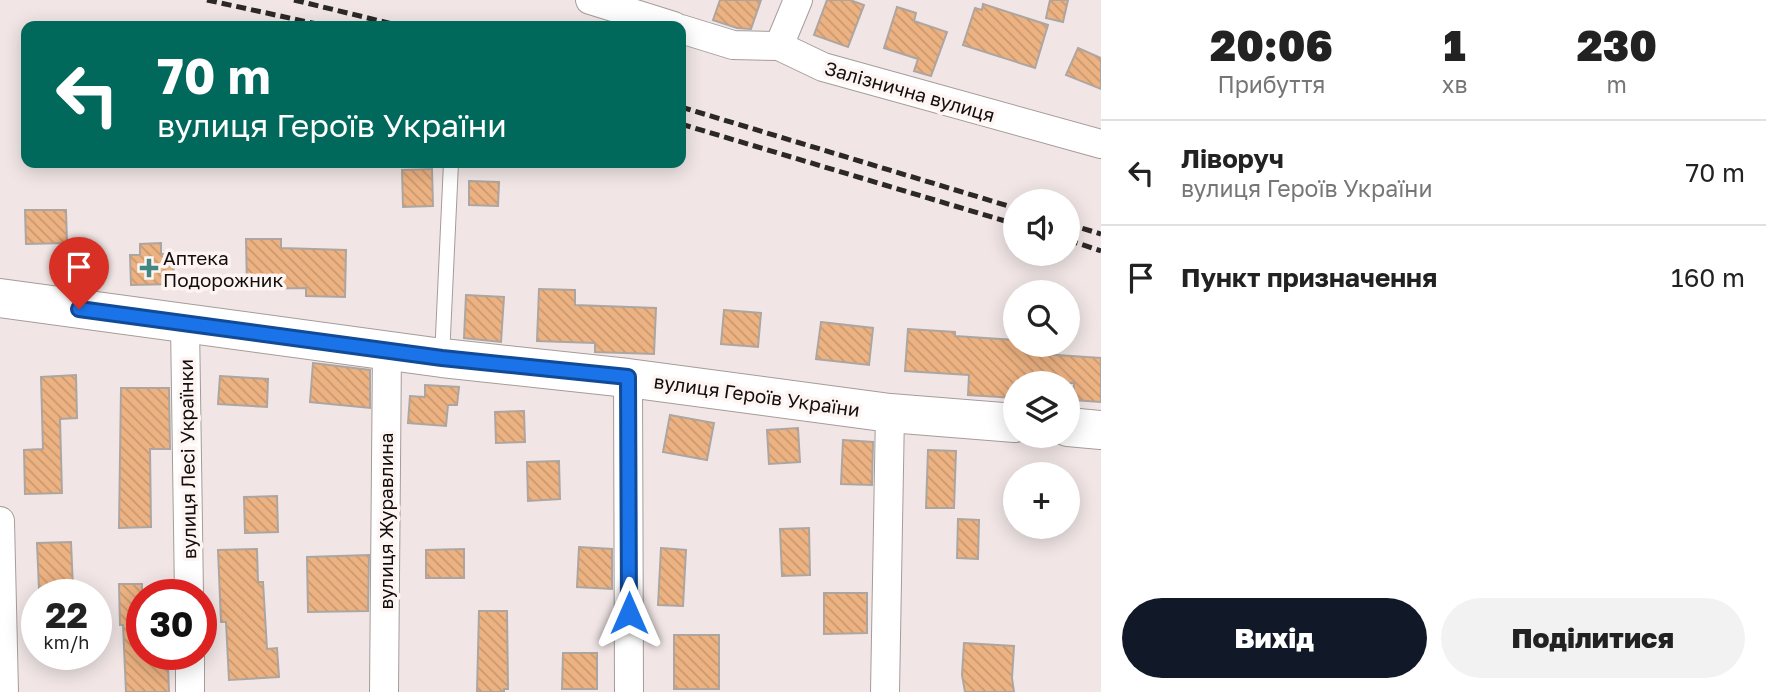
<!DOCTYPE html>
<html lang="uk">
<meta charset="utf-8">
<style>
:root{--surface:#fff;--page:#f2f2f2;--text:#222;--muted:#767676;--line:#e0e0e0;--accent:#111827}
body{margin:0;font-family:"Golos Text",sans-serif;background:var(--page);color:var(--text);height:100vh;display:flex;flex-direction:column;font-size:26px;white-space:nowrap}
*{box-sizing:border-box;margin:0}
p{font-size:23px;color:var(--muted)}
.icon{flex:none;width:38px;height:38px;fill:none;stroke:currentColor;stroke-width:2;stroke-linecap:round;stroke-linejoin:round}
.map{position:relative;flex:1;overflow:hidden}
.drawer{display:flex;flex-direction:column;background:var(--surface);width:665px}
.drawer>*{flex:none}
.guide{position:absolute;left:21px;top:21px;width:665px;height:147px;border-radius:14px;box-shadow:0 4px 18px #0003;background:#00695c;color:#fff;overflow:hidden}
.tools{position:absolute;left:1003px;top:189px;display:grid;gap:14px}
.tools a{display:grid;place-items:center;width:77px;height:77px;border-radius:50%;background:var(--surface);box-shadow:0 4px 18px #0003;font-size:35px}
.speed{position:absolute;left:21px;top:579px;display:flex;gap:14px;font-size:35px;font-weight:700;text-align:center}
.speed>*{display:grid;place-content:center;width:91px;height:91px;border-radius:50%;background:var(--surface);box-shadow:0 4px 18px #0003;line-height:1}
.speed small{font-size:18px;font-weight:400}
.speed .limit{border:10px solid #d22;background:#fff;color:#111}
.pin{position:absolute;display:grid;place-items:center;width:60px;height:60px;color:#fff;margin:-72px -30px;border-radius:50% 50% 50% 0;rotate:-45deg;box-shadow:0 0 7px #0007}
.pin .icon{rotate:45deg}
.me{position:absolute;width:77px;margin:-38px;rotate:0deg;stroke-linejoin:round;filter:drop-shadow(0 0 5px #0008)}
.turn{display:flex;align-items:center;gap:24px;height:147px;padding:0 21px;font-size:32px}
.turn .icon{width:91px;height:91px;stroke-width:2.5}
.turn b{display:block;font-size:49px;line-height:60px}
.eta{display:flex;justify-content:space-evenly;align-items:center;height:119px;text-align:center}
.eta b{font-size:42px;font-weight:800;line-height:49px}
.primary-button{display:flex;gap:14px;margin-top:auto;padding:14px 21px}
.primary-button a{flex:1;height:80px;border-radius:42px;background:var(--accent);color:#fff;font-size:28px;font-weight:800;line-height:80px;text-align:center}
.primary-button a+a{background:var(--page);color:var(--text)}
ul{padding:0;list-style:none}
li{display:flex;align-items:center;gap:21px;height:105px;padding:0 21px;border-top:2px solid var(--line)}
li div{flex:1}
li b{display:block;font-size:26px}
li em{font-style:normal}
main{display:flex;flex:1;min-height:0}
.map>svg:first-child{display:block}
.building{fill:url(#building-back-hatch);stroke:#ada6a0;stroke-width:2}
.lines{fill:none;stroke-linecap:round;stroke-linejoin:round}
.lane-casing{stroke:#a59c9a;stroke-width:16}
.street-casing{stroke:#a59c9a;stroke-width:30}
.secondary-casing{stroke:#a59c9a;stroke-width:40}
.lane{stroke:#fff;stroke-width:14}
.street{stroke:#fff;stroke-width:28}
.secondary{stroke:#fff;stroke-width:38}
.rail{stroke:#2c2827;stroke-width:5;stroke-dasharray:10 5;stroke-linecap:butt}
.route-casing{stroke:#114b97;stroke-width:18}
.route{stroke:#1a73e8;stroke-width:12}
.poi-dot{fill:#418882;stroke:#fef4f2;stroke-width:2.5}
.labels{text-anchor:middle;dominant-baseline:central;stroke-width:7;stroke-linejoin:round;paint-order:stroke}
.street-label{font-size:19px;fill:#110e0d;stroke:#fef4f2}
.poi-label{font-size:19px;fill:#110e0d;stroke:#fef4f2;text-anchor:start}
</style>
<main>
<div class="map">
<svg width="1101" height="692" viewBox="0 0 1101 692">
<defs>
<pattern id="building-back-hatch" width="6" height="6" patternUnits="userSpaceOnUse" patternTransform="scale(1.75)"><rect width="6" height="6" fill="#edb282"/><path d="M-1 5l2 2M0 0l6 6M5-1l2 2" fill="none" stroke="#ca986f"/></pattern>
</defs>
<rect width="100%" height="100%" fill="#f1e6e5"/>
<path class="building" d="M720,0H761L751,29L737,28L713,20Z
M827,0H850L864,5L848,47L814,35Z
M1050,0H1068L1063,22L1046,18Z
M983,4L1048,25L1035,68L963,45L975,8L982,10Z
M897,7L916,13L914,21L947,32L931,76L914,71L918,59L884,48Z
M1078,48L1101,58V89L1066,75Z
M432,169L433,206L403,207L402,170Z
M469,181L499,182L498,206L469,205Z
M25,210H66L67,243L26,244Z
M246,239H281V248L346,250L345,297L306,296V288L247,289Z
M161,243V254H173L174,284L131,285L130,255H140V244Z
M539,289L575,290V305L656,308L654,354L595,352V343L537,341Z
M466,295L504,297L501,342L464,338Z
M724,310L761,313L758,347L721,344Z
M821,322L873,328L869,365L816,359Z
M908,329L955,332V336L1015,340V345H1044L1043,354L1101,358V402L1073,400L1074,383H1015V398L968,395L969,375L905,371Z
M313,363L370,370V408L310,402Z
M76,375L77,418L60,419L62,493L25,494L24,450L43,449L41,377Z
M220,376L268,379L267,407L218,404Z
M425,385L459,387L457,405H448L446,426L408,423L410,396L425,397Z
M121,388H169L170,449H150L151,527L119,528Z
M524,411L525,442L496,443L495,412Z
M670,415L714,423L707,460L663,452Z
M798,428L800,462L769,464L767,430Z
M843,440L873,442L872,485L841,484Z
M928,450L956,451L954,508H926Z
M559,461L560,499L528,501L527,462Z
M277,496L278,532L245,533L244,497Z
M958,519L979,520L978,559L957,558Z
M809,528L810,575L782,576L780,529Z
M71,542L73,587L39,589L37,543Z
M579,547L612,549V589L577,587Z
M661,548L686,550L683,606L658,605Z
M257,549L258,582H263L267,649L277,648L279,677L229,680L226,622H221L218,550Z
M464,549V578H426V550Z
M369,555L368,611L308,612L307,557Z
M119,584H142V654H153L154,665L168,664L169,692H126L123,625H120Z
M824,593H867V633L824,634Z
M479,611H507L508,689H504V692H477Z
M674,635H719V689H674Z
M964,643L1014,646L1012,678L1014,692H965L962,675Z
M563,653H597V689H562Z"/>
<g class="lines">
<defs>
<path id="lane" d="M442,357L451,163"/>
<path id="street" d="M590,0L674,26
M681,29L733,45L779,46L823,67L1101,144
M779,46L798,0
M185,324L189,595
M628,378L629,692
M0,521L4,692
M190,654V692
M384,692L387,350
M885,692L890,413"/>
<path id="secondary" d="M0,298L442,358L628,378L890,413L1015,423
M1068,427L1101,430"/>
</defs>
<use href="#lane" class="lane-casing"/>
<use href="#street" class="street-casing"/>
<use href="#secondary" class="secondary-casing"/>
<use href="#lane" class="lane"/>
<use href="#street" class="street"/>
<use href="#secondary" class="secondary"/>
<path class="rail" d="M207,0L326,26
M294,0L401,26
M681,107L1015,208
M681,124L1015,224
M1068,224L1101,234
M1068,240L1101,251"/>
</g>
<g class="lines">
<defs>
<path id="route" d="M79,309L442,358L628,377L629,613"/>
</defs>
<use href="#route" class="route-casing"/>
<use href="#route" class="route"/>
</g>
<path class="poi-dot" d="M145.5 257.5h7v7h7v7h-7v7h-7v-7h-7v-7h7z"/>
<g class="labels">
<g class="street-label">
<text transform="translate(910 91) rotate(16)">Залізнична вулиця</text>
<text transform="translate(757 395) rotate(8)">вулиця Героїв України</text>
<text transform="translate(187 459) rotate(-91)">вулиця Лесі Українки</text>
<text transform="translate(385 521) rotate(-90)">вулиця Журавлина</text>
</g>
<g class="poi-label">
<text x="163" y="257">Аптека<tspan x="163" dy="22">Подорожник</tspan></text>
</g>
</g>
</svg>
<div class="tools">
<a><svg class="icon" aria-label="sound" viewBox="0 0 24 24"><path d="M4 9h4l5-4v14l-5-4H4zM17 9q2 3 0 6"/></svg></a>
<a><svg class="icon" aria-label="search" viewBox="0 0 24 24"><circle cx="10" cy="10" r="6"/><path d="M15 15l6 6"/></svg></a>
<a><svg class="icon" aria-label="layers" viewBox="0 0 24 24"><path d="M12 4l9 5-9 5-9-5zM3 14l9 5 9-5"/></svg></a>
<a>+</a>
</div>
<div class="speed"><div>22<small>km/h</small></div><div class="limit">30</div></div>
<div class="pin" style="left:79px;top:309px;background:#d93025"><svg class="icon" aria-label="arrive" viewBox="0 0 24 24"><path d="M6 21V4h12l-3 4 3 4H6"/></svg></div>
<svg class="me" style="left:629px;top:613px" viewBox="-20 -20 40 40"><path d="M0-17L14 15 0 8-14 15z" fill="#1a73e8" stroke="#fff" stroke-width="4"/></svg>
<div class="guide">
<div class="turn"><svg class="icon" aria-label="left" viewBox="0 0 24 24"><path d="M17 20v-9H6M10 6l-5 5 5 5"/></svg><div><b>70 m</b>вулиця Героїв України</div></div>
</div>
</div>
<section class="drawer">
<div class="eta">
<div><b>20:06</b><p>Прибуття</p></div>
<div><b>1</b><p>хв</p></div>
<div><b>230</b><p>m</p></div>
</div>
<ul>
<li><svg class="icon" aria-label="left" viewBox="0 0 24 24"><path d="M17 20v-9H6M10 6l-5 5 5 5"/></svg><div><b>Ліворуч</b><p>вулиця Героїв України</p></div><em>70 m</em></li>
<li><svg class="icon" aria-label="arrive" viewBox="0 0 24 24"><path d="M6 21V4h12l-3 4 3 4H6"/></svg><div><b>Пункт призначення</b></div><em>160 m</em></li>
</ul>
<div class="primary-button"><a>Вихід</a><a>Поділитися</a></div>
</section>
</main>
